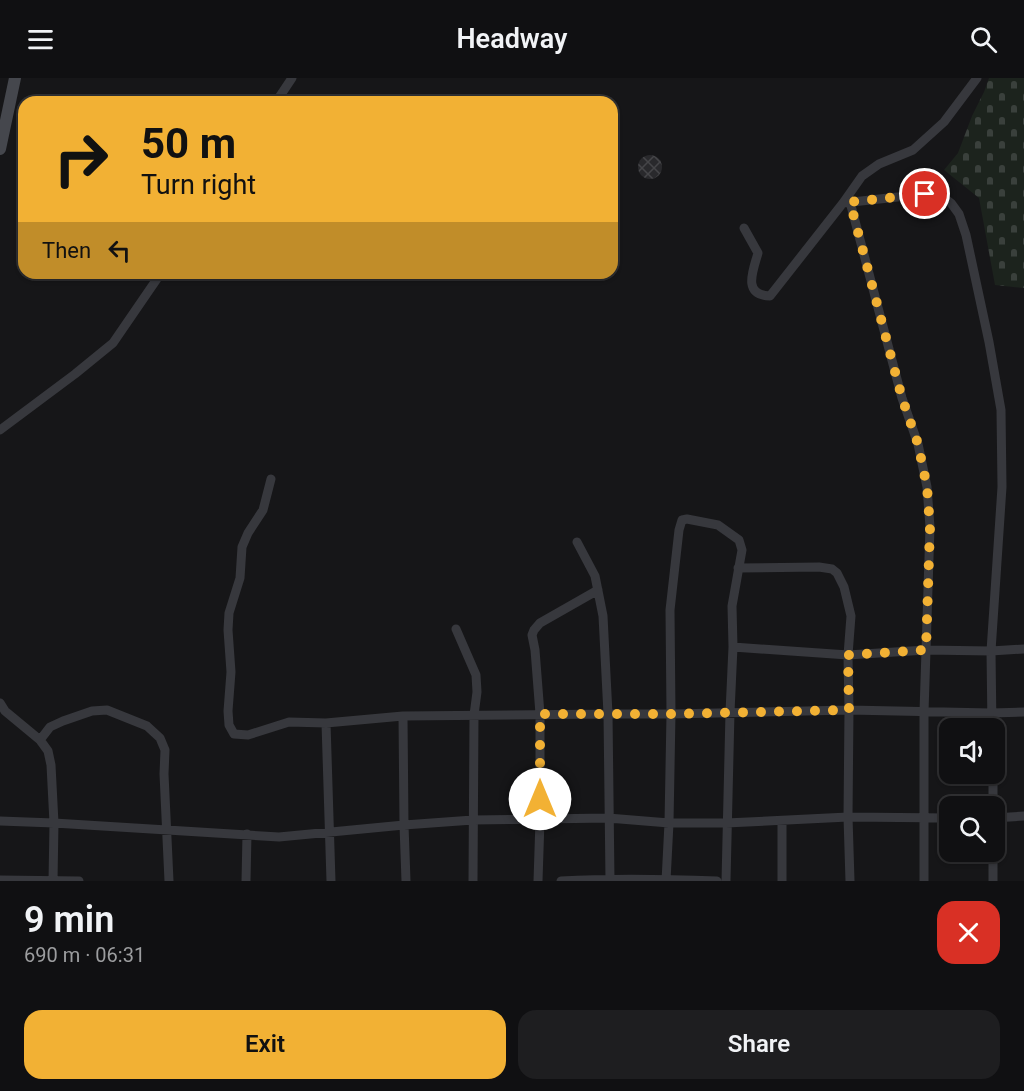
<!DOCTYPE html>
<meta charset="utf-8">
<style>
:root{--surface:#101012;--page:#1e1e20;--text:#f1f3f6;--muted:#9c9d9f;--line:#303032;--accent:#f2b134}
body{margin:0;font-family:Roboto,sans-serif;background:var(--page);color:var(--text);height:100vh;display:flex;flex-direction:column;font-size:22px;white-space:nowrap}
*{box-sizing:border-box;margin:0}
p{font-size:20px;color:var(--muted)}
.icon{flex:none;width:33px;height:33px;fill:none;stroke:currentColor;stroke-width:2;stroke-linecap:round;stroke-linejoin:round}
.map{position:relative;height:803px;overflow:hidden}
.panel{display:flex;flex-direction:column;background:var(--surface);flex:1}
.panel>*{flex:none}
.guide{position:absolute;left:18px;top:18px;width:600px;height:183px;border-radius:18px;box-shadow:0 2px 4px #0004,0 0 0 2px var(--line);background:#f2b134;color:#111;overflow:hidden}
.tools{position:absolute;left:939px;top:640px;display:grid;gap:12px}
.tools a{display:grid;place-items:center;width:66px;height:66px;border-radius:12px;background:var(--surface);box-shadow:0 2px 4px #0004,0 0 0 2px var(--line);font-size:30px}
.pin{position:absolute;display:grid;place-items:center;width:51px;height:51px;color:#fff;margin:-26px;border:3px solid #fff;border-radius:50%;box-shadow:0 2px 6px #0007}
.me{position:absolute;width:66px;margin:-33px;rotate:0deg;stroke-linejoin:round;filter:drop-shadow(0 0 4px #0008)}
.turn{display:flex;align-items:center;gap:21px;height:126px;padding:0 24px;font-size:27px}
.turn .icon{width:78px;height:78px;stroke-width:2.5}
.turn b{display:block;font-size:42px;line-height:51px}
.then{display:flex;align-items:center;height:57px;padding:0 24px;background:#0003;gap:12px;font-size:22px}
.round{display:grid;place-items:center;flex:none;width:63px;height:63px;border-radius:18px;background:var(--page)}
.summary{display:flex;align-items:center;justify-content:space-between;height:102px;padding:0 24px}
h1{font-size:36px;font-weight:600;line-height:45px}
.action{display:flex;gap:12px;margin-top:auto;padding:12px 24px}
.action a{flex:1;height:69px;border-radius:18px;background:var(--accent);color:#111;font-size:24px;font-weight:600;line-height:69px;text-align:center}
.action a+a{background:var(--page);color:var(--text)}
header{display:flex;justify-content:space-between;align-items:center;height:78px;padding:0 24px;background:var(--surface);font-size:27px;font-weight:600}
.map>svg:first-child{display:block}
.cemetery{fill:url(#cemetery-stones)}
.building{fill:url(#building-cross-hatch)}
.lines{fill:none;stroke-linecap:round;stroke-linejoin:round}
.minor{stroke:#37383d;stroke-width:9}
.secondary{stroke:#45474d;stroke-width:12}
.route{stroke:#f2b134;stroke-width:10;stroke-dasharray:0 18}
</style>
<header><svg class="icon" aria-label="menu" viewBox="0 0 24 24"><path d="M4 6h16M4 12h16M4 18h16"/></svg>Headway<svg class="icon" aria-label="search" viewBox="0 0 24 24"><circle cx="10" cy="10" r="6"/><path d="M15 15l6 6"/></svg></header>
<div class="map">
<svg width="1024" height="803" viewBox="0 0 1024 803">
<defs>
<pattern id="cemetery-stones" width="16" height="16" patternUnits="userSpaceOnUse" patternTransform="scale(1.5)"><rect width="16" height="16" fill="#1c231d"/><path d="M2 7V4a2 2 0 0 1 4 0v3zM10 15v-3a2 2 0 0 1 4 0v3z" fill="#3a403c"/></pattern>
<pattern id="building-cross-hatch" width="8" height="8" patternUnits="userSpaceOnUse" patternTransform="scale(1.5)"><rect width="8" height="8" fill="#29292c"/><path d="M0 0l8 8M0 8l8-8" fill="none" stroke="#454548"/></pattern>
</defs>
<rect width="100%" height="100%" fill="#161618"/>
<path class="cemetery" d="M989,0H1024V210L995,207L979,120L944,92L958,75L972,38L984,14Z"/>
<path class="building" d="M638 89a12 12 0 1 1 24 0a12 12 0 1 1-24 0Z"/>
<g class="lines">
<path class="minor" d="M276,24L292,0
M850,124L902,320L918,366L927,409L930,449L924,634V803
M843,125L925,116L943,119L951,125L959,136L966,157L989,264L1001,332L1002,409L991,573L992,651
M744,150L758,175C753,193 742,217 770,218L843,125L862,98L879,86L913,72L944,44L977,0
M0,352L75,296L113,265L161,195
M271,401L263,432L248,455L242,469L240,500L229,535L228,552L231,594L228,633L229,647L234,656L248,657L289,644L326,645L403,638L608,636H671L849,632L991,635L1024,634
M577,464L595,498L603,538L608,636L610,803
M738,490L819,489L832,491L837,495L844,509L851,538L848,577L849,632L848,739L850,803
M456,551L476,597L477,614L474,637L473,803
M733,569L848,577L926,572L991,573L1024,571
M0,625L5,633L40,662L48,673L51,687L54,745L53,803
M403,638L404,747L406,803
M326,645L331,803
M40,662L50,649L63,643L92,633L107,632L147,648L160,660L165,672L164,696L169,803
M993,696V729
M994,740L1024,738
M0,743L54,745L279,759L404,747L473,742L608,740L669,745H726L848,739L950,740
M782,743V803
M0,802L79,803
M246,803L247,756
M538,803L540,742V636L535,572L532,557L534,552L540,545L598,512
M561,803C613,800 665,801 717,803
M666,803L669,745L671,636L670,532L679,452L682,442L687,441L718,447L739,462L742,472L732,528L733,569L730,634L726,803
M993,803V774"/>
<path class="secondary" d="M0,71L15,0"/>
</g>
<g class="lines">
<path class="route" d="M540,721V636H671L849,632L848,577L926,572L930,449L927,409L918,366L902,320L850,124L925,116"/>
</g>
</svg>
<div class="tools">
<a><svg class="icon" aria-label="sound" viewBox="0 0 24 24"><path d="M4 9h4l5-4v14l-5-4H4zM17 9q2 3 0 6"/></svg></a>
<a><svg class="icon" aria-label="search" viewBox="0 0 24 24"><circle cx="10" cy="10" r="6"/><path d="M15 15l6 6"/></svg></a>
</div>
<div class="pin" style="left:925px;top:116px;background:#d93025"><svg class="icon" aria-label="arrive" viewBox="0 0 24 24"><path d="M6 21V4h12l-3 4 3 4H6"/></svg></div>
<svg class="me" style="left:540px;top:721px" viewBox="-20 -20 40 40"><circle r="19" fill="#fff"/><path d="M0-13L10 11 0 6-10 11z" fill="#f2b134"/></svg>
<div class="guide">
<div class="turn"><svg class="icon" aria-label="right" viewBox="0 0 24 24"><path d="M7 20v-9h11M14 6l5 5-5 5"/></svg><div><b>50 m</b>Turn right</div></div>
<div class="then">Then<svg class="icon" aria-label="left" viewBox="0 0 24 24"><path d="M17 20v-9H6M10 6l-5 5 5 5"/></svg></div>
</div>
</div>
<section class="panel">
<div class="summary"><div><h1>9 min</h1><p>690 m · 06:31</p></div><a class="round" style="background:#d93025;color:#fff"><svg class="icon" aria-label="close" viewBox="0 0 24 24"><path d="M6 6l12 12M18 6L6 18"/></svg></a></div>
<div class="action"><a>Exit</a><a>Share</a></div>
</section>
